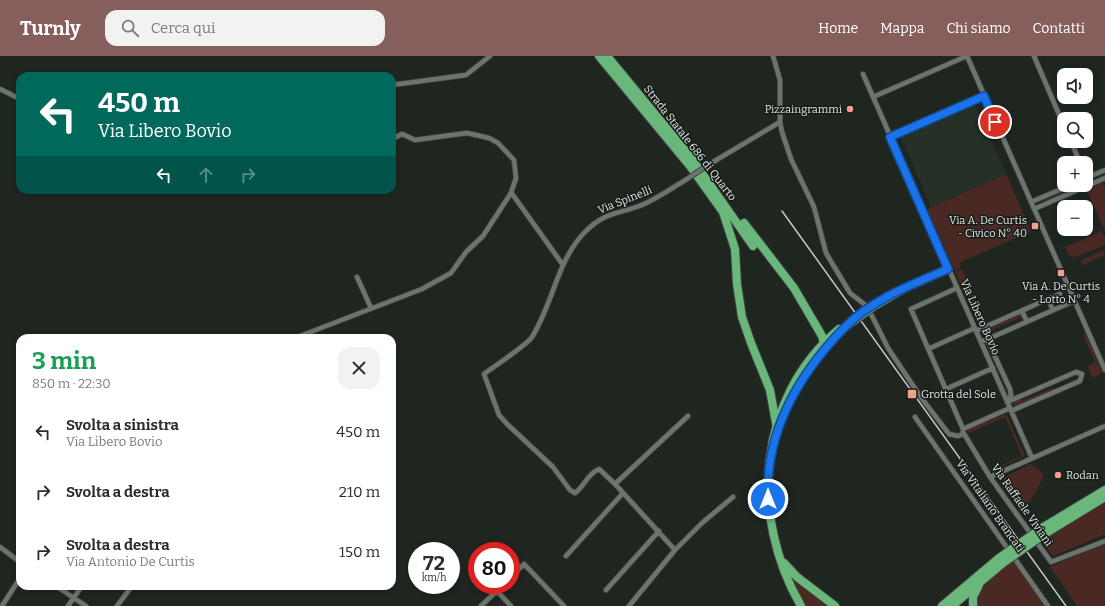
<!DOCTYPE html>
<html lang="it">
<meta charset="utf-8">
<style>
:root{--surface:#fff;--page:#f2f2f3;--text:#2b2b33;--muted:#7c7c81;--accent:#865e5c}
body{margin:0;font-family:Bitter,serif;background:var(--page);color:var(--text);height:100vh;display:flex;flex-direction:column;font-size:15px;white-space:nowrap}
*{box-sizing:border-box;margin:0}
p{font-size:13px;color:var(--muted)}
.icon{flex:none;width:22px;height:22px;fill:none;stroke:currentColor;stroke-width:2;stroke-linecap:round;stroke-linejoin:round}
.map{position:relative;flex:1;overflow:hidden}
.side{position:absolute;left:16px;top:278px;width:380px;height:256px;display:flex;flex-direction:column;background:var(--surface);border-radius:12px;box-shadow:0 2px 6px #0003}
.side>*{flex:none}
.top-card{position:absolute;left:16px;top:16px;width:380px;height:122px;border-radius:12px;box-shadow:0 2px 6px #0003;background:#00695c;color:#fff;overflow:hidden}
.buttons{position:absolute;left:1057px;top:12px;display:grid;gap:8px}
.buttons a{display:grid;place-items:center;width:36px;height:36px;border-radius:8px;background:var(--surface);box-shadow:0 2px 6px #0003;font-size:20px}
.speed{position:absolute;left:408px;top:486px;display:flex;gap:8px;font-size:20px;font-weight:700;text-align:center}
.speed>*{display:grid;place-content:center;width:52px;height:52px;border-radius:50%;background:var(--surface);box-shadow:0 2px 6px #0003;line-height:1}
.speed small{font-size:10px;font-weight:400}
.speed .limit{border:6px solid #d22;background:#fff;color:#111}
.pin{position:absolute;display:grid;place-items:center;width:34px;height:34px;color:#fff;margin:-17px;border:2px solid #fff;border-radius:50%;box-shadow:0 1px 4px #0007}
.me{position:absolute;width:44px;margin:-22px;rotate:0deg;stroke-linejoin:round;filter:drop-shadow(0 0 3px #0008)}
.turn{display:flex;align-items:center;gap:14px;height:84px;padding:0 16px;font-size:18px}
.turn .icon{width:52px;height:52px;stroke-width:2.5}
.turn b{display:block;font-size:28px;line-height:34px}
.lanes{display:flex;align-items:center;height:38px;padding:0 16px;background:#0003;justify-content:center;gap:20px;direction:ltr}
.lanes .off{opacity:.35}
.round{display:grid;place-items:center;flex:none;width:42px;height:42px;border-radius:12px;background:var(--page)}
.headline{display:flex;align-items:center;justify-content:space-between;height:68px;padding:0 16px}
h1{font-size:24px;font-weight:700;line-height:30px;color:#1e9e55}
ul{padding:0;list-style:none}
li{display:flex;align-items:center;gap:12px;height:60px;padding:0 16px}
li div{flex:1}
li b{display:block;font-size:15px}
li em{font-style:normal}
header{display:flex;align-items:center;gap:24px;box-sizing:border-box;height:56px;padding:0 20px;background:var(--accent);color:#fff}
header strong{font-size:19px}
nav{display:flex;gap:22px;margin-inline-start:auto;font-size:14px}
.search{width:280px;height:36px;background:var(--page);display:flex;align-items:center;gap:10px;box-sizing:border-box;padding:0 14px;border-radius:12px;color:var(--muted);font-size:15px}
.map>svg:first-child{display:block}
.built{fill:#253027}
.green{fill:#4a2924}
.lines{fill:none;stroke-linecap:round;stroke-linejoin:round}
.minor-casing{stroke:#3d433e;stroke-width:6}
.trunk-casing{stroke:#3d433e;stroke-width:10}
.minor{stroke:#6d746e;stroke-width:4.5}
.trunk{stroke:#6ab77c;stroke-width:8}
.rail{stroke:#c3c9c4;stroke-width:1.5}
.minor-bridge-casing{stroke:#3d433e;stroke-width:6;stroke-linecap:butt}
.trunk-bridge-casing{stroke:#3d433e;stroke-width:10;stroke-linecap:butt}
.minor-bridge{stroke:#6d746e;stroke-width:4.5}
.trunk-bridge{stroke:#6ab77c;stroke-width:8}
.route-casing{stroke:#114b97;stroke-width:10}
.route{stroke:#1a73e8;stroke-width:7}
.poi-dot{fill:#f59d8f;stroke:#161c17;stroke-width:1.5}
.labels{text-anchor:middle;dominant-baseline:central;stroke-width:3;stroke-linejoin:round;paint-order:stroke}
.poi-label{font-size:11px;fill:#e1e6e2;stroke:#161c17;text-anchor:end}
.street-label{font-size:11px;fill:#e1e6e2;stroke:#161c17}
</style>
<header>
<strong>Turnly</strong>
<div class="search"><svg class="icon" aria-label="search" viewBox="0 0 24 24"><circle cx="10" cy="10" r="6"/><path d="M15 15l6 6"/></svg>Cerca qui</div>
<nav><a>Home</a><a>Mappa</a><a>Chi siamo</a><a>Contatti</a></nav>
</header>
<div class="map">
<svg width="1105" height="550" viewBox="0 0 1105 550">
<rect width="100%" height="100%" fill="#1f2620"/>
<path class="built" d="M975,49L1006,118L931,151L901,81Z"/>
<path class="green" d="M1006,118L1031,175L959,207L961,212L955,215L927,153Z
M1103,126L1105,131V175L1087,134Z
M1077,129H1082L1036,148L1037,147Z
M1102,175L1105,181V189L1076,201L1069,200L1065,191Z
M1103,194L1105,199L1082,209L1080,205Z
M962,213L985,267L979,270L955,216Z
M1021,258L1022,261L992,274L990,277L984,280L982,279V276Z
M1086,278L1102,317L1092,322L1087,310L1095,306L1083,279Z
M1053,332L1054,334L1016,350L1013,349V346L1020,343L1023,344Z
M1006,358L1025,400L990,416L989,415L1022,400L1005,361L969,377L967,374Z
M1031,408L1044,418L1039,430L1022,458L998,424Z
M1105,445V478L1054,500L1052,499L1041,484Z
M1105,487V550H1077L1050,511Z
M1013,504L1045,550H975C974,534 1001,513 1013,504Z
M792,520L831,550H805Z"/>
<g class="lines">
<defs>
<path id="minor" d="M773,0L780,24V66L782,76L791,103L814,151L826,197L850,237L864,248L872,260L888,292L920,340L949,378L958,380L963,378
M1034,0L1064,70
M863,18L1032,402
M392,29L466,19L490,0
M0,33L20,43
M873,41L967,0L1105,314
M890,81L984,40
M1071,85L1080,107
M708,109L780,66
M1086,122L1105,114
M513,139L563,209
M1031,146L1071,129
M1034,153L1105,122
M357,221L371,252
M957,232L911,253L963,373L1010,352
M1048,243L1060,238
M1022,255L1027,266
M976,275L1048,243L1053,254
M295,282L422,233L451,217L466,196L483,180L511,137L516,122L514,104L498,87L489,82L467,77L415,84L402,78L392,83
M987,283L1010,333L1011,339L1008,346
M981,286L1074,245
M928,293L975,272
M946,333L993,312
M1007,346L1076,316L1082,318L1080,325L1011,355
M915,361L1048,550
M963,376L990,421L1051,506L1105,485
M990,421L1105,370
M615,428L688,360
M0,491L20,506
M675,494L615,428L599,413C587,418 585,430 575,437L570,434L553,411L507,368L499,359L484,318C493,311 527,289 532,281C553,248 557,204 585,176C604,156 619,158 642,149C658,142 672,132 687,123
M566,500L623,437
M511,521L524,508L564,550
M56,530L86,550
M606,534L659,475
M497,535L511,550
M2,550L20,522
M68,550L82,530
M117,550L132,530
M481,550L503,529
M629,550L675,494L702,467L733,441"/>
<path id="trunk" d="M599,0L690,110L723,156L735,193L737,228L742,261L751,287L770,334L776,367
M607,0L692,103L753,190
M744,167L794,232L822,280L825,290
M874,250L905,232L948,213
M1042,472L1105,434
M1046,477L1105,441
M784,507L797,521L835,550
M801,550C749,460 757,342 839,273
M942,550L999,502
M952,550L1003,507
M973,550V541L979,529"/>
</defs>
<use href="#minor" class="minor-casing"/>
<use href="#trunk" class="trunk-casing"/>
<use href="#minor" class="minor"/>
<use href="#trunk" class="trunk"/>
<path class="rail" d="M782,155L1066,550"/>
<defs>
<path id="minor-bridge" d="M687,123L708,109"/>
<path id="trunk-bridge" d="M845,271L874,250
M999,502L1042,472
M1003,507L1046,477"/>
</defs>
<use href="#minor-bridge" class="minor-bridge-casing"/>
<use href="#trunk-bridge" class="trunk-bridge-casing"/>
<use href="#minor-bridge" class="minor-bridge"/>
<use href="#trunk-bridge" class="trunk-bridge"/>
</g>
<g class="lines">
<defs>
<path id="route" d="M768,443C765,375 799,318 845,271C871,244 915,227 948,213L890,81L984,40L995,66"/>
</defs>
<use href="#route" class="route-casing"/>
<use href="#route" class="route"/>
</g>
<g class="poi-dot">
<circle cx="850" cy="53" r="4"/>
<rect x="1031" y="166" width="8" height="8" rx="2"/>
<rect x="1057" y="213" width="8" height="8" rx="2"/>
<rect x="907" y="333" width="10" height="10" rx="2"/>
<circle cx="1058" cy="419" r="4"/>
</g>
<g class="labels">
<g class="poi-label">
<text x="842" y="53">Pizzaingrammi</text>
<text x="1027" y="164">Via A. De Curtis<tspan x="1027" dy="13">- Civico N° 40</tspan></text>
<text x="1061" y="230" text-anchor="middle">Via A. De Curtis<tspan x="1061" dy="13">- Lotto N° 4</tspan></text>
<text x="921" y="338" text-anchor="start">Grotta del Sole</text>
<text x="1066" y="419" text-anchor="start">Rodan</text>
</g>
<g class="street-label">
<text transform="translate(690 87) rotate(52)">Strada Statale 686 di Quarto</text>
<text transform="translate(625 144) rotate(-22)">Via Spinelli</text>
<text transform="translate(980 261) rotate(66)">Via Libero Bovio</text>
<text transform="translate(1022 449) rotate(55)">Via Raffaele Viviani</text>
<text transform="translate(990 450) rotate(55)">Via Vitaliano Brancati</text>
</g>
</g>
</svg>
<div class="buttons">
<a><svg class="icon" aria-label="sound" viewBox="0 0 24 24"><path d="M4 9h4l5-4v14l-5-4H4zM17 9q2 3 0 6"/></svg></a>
<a><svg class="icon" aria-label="search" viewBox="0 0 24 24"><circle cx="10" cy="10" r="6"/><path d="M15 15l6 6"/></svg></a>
<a>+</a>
<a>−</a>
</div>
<div class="speed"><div>72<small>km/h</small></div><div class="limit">80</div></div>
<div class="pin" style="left:995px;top:66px;background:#d93025"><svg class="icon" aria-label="arrive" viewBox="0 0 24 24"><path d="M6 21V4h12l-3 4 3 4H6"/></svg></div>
<svg class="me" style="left:768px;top:443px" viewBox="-20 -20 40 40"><circle r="17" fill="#1a73e8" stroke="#fff" stroke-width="3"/><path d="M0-11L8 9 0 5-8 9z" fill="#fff"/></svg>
<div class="top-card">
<div class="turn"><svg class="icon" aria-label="left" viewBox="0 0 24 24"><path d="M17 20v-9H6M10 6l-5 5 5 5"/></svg><div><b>450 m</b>Via Libero Bovio</div></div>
<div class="lanes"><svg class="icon" aria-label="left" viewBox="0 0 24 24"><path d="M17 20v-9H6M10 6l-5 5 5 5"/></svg><svg class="icon off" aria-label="ahead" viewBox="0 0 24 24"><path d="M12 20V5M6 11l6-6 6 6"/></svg><svg class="icon off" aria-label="right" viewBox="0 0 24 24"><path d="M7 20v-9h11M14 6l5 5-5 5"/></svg></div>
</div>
<section class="side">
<div class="headline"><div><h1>3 min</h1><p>850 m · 22:30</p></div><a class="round"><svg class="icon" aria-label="close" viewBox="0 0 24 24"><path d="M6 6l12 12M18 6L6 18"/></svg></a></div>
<ul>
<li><svg class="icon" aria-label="left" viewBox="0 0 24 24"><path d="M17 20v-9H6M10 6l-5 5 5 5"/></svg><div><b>Svolta a sinistra</b><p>Via Libero Bovio</p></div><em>450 m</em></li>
<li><svg class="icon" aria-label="right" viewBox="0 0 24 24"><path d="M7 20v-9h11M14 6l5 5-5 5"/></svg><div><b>Svolta a destra</b></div><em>210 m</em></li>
<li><svg class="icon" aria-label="right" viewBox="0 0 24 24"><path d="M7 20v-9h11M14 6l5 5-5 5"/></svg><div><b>Svolta a destra</b><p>Via Antonio De Curtis</p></div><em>150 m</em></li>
</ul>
</section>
</div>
